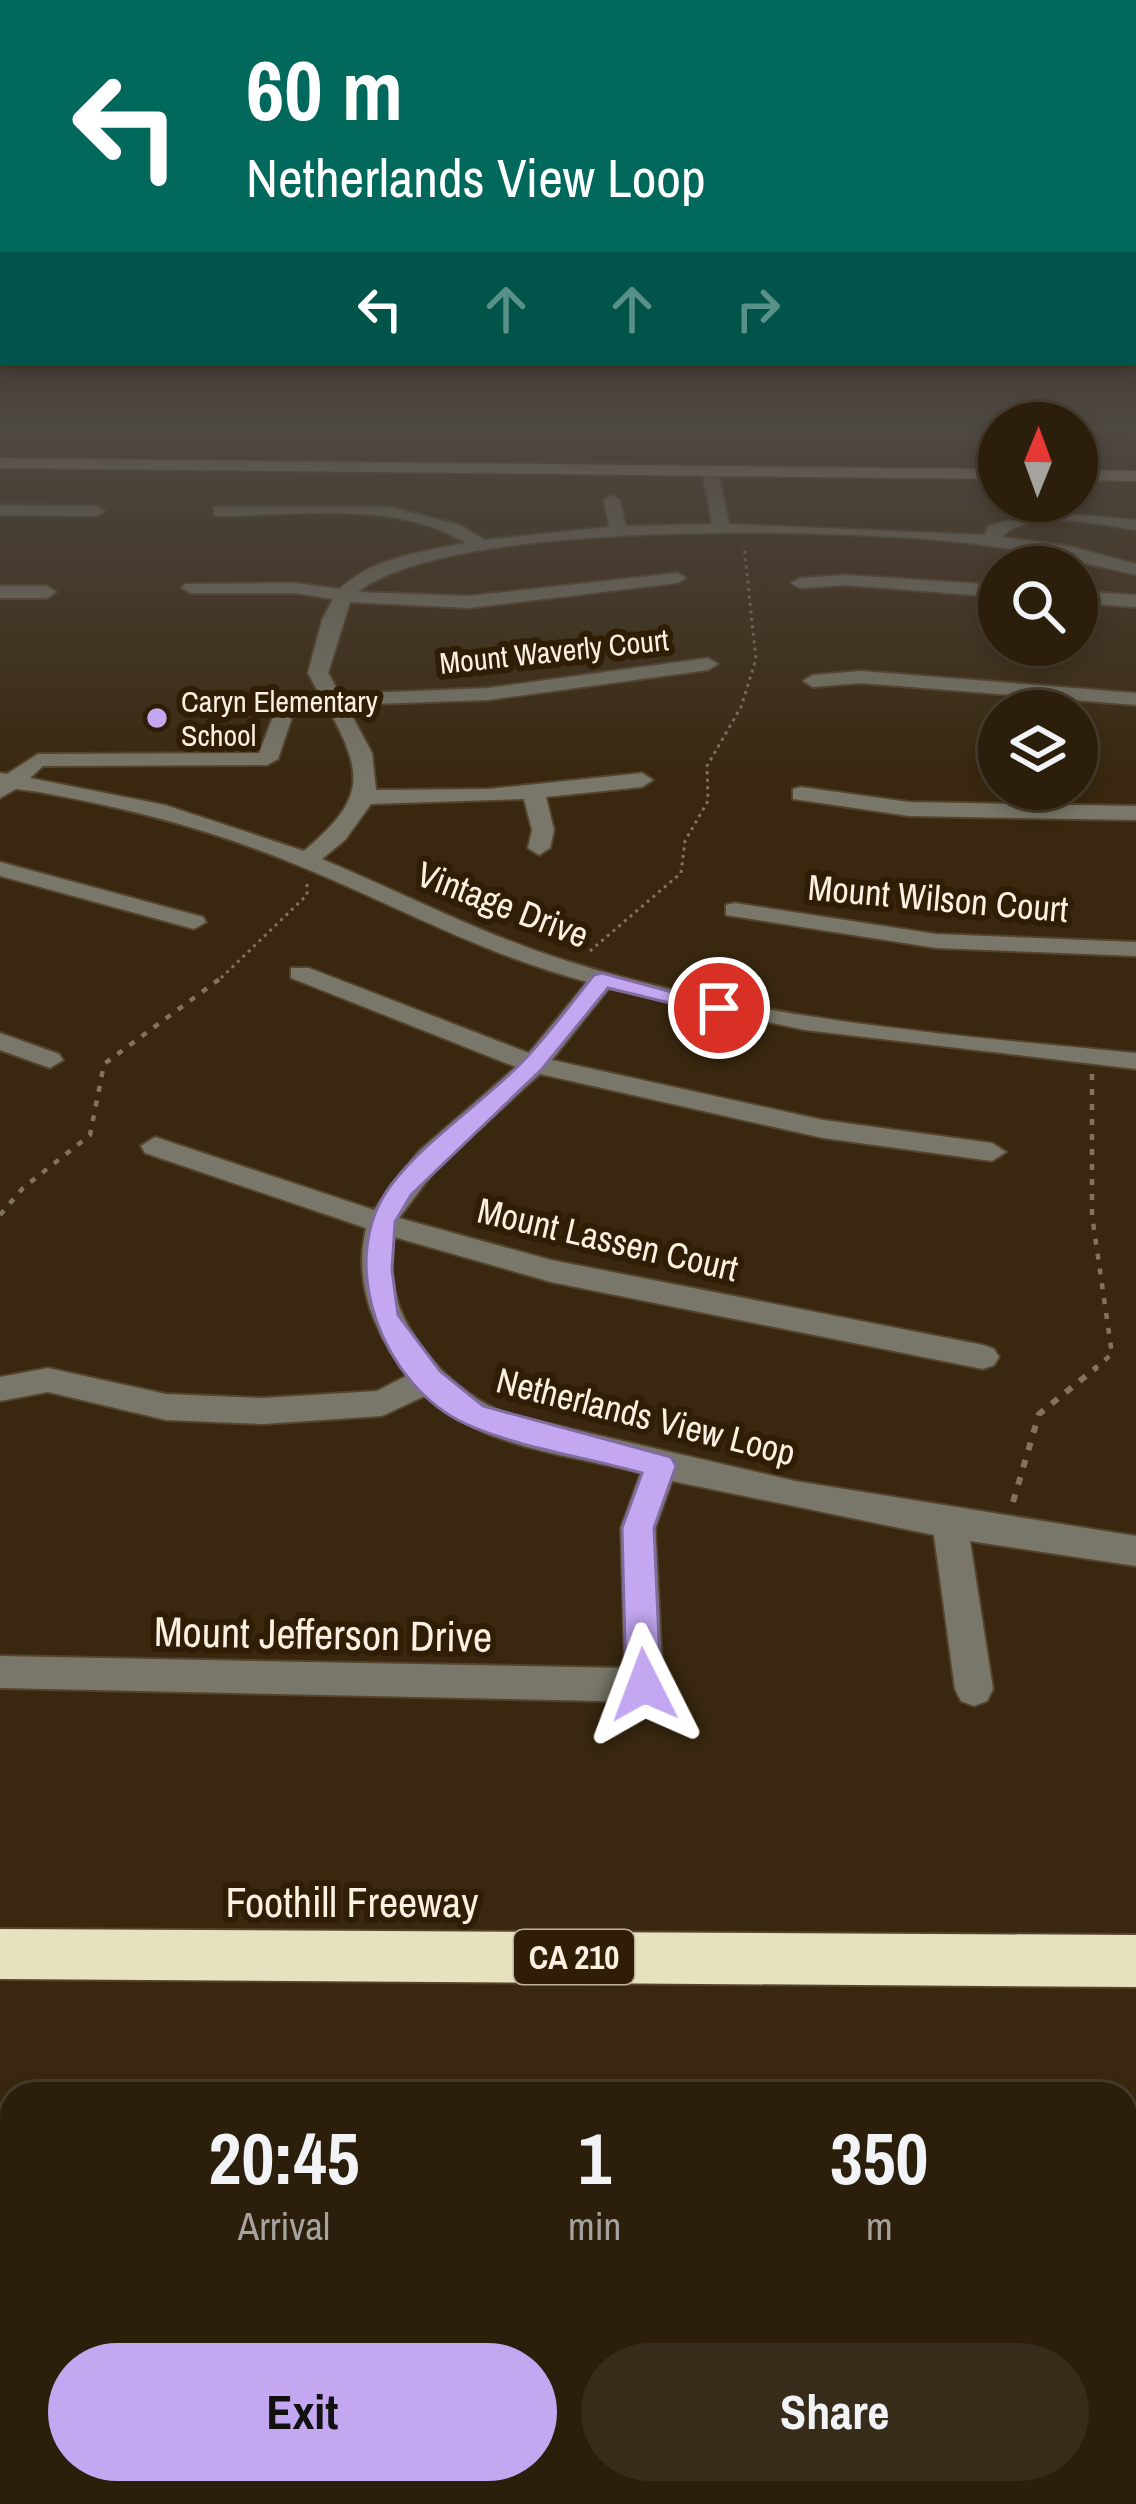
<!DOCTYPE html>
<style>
:root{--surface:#2b1e0b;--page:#372b19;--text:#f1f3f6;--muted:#a6a29d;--line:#473c2c;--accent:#c4a7f1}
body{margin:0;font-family:"Archivo Narrow",sans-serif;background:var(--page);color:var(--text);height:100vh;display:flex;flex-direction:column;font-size:45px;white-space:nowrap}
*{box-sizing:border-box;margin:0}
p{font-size:39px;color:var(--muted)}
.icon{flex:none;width:66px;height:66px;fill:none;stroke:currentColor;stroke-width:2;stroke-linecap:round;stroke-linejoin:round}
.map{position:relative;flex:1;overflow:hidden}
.side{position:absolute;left:0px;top:2082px;width:1137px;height:423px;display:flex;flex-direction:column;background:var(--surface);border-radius:36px 36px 0 0;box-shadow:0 6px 18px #0003,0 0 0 3px var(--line)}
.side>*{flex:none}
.guide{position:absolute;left:0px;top:0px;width:1137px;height:366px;box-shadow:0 6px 18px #0003,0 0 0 3px var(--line);background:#00695c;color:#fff;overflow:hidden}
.needle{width:78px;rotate:1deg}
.tools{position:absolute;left:978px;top:402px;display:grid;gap:24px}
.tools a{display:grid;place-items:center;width:120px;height:120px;border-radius:50%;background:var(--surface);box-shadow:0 6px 18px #0003,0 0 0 3px var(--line);font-size:60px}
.pin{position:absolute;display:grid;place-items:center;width:102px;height:102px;color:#fff;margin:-51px;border:6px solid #fff;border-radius:50%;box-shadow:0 3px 12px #0007}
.me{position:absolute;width:132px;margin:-66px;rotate:357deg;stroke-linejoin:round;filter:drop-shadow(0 0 9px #0008)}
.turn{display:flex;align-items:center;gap:42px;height:252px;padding:0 48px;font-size:54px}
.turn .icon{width:156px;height:156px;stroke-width:2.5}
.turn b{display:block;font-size:84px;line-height:102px}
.lanes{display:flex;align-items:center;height:114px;padding:0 48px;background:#0003;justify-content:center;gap:60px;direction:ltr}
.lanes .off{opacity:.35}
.eta{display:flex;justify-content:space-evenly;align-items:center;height:204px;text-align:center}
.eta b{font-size:72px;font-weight:700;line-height:84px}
.cta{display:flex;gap:24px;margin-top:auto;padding:24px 48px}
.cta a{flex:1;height:138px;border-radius:72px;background:var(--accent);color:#111;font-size:48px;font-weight:700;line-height:138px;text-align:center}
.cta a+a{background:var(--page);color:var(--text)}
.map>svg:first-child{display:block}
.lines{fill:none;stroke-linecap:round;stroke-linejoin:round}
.minor-casing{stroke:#54442c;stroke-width:4}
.major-casing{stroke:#54442c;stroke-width:4}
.highway-casing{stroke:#54442c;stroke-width:4}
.path-far2{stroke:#82735e;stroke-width:3;stroke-dasharray:3 4.5;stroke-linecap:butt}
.path-far1{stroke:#82735e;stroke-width:4.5;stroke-dasharray:6 9;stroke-linecap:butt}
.path{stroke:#82735e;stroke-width:6;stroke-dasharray:8 10;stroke-linecap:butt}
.minor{fill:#797769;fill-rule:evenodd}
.major{fill:#c7c3a6;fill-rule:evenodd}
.highway{fill:#e6e1be;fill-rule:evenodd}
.route{fill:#c4a7f1;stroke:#7f6d9d;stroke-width:3}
.poi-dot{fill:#c4a7f1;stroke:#2f1e05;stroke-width:4.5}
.labels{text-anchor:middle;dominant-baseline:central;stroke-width:12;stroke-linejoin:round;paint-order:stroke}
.far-street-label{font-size:30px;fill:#fbf0e1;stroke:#2f1e05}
.far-poi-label{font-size:30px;fill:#fbf0e1;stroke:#2f1e05;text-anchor:start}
.shield{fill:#2f1e05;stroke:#beb19f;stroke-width:3}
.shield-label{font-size:33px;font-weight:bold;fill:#fbf0e1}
.street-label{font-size:36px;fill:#fbf0e1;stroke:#2f1e05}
.near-street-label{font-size:42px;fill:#fbf0e1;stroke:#2f1e05}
</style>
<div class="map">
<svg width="1136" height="2504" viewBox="0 0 1136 2504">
<rect width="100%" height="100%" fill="#39280f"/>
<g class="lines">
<defs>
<path id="minor" d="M710,466L718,471L729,524L985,535L988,526L1046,512L1136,520V530C1099,524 1030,508 1002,537L1073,547L1136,564V575C1083,562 1029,551 976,544C853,528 451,518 358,592L469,596L677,573L686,578L677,583L469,608L350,602L328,673L340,694L488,688L708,658L718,664L708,670L488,700L346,705L372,753L376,790L488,789L642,773L653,780L642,787L546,797L554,830L550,848L539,855L528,848L532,830L524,799L371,804L345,840L322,859C405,894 481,934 567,961C750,1019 946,1035 1136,1053V1069L805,1030L609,988L552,1060L823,1120L992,1143L1006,1152L992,1161L823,1138L540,1074L439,1165L399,1218L551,1260L983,1345L994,1349L999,1357L994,1365L983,1369L551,1282L394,1237C376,1311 441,1388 507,1414L795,1481L1136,1536V1566L970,1541L993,1689L987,1701L974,1706L961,1701L955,1689L934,1535L672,1481L655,1528L663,1685L657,1697L644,1702L0,1688V1656L625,1668L621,1528L641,1473C568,1454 483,1449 427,1395L382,1416L263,1424L166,1420L48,1392L0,1401V1377L48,1368L166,1394L263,1398L377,1391L408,1375C374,1333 353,1283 366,1228L145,1153L141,1146L155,1137L374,1210L419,1151L516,1067L291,978V968H309L529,1053L587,982C479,953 398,906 297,865C213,830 128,808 39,792L16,789L0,798V773L7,774L38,754L259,753L276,709L321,697L308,673L322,620L333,599L295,593H191L182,588L185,584L295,583L340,589C371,558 425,551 466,543C395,500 300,515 220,516L214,515V507H390L460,525L485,540L609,527L604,500L612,495L620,500L626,526L712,524L702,471ZM328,708C366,777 364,800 304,851L165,805L30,778L43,766L267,765L278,759L292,717Z
M0,505L97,506L105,511L97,516L0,515Z
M846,575L999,585V597L846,585L800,588L791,583L800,578Z
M0,586H47L56,592L47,598H0Z
M1077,591L1136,595V607L1077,603Z
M861,671L1136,693V705L861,683L813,687L803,681L813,675Z
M801,787L909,802L1136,806V820L909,816L793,799V789Z
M0,862L203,917L206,922L194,929L0,876Z
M734,903L936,934L1136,942V956L936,948L726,915V905Z
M0,1033L59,1054L63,1060L50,1068L0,1050Z
M0,2374H12V2424H0Z
M1125,2408H1136V2458H1125Z"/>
<path id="major" d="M0,458L999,469V479L0,468Z
M1077,470L1136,471V481L1077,480Z"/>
<path id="highway" d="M0,1929L1136,1935V1987L0,1979Z
M0,2115H12V2169H0Z
M1125,2126H1136V2182H1125Z"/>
</defs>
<use href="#minor" class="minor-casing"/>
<use href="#major" class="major-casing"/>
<use href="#highway" class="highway-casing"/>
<path class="path-far2" d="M1077,432L1136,440
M590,951L681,873L685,841L708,801L707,766L741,707L756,659L744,546
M221,978L307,895V884"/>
<path class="path-far1" d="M1092,1074V1215L1112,1354L1093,1370
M0,1215L23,1188L90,1135L104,1064L225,975"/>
<path class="path" d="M1013,1502L1039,1414L1097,1367"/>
<use href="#minor" class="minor"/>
<use href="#major" class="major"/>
<use href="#highway" class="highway"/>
</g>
<linearGradient id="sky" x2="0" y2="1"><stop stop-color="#1f1608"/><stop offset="0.55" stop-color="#4e4842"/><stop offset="1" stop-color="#4e4842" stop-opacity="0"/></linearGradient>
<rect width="1136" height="779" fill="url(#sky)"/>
<path class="route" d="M602,973L731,1008L719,1015L608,988L542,1069L411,1195L395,1222L392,1270L398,1315L440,1371L483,1406L671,1457L676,1466L654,1528L661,1685L656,1696L644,1700L631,1696L626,1685L622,1528L642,1473C586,1457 519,1448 466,1424C384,1387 333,1262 391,1185C427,1138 483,1103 524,1060C549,1034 571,1003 594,975Z"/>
<circle class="poi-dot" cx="157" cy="718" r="12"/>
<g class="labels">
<g class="far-street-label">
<text transform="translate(554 651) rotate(-6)">Mount Waverly Court</text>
</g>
<g class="far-poi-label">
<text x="181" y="701">Caryn Elementary<tspan x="181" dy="34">School</tspan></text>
</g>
<rect class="shield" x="514" y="1930" width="120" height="54" rx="9"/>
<g class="shield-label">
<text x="574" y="1957">CA 210</text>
</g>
<g class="street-label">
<text transform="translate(938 898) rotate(5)">Mount Wilson Court</text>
<text transform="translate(503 904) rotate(21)">Vintage Drive</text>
<text transform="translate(608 1239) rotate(13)">Mount Lassen Court</text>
<text transform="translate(646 1416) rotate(14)">Netherlands View Loop</text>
</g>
<g class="near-street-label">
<text transform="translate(323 1634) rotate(1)">Mount Jefferson Drive</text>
<text x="352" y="1902">Foothill Freeway</text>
</g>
</g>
</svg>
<div class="tools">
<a><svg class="needle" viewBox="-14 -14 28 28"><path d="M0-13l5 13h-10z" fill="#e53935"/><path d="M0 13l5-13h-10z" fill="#a6a29d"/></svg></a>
<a><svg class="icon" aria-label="search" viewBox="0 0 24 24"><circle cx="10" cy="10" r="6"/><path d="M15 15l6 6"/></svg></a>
<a><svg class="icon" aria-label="layers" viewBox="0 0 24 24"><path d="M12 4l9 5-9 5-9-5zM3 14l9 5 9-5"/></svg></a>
</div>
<div class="pin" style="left:719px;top:1008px;background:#d93025"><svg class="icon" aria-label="arrive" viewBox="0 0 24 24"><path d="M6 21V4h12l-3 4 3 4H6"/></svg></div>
<svg class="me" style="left:644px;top:1685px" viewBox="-20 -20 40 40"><path d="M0-17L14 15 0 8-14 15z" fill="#c4a7f1" stroke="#fff" stroke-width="4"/></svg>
<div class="guide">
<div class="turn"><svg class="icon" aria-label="left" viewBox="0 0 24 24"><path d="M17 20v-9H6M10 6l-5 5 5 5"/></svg><div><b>60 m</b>Netherlands View Loop</div></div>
<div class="lanes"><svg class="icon" aria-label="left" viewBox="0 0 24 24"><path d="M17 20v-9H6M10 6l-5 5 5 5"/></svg><svg class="icon off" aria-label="ahead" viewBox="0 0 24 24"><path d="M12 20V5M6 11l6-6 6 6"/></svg><svg class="icon off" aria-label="ahead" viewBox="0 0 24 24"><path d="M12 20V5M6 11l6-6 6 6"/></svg><svg class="icon off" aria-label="right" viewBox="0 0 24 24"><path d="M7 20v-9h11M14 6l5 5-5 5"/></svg></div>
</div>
<section class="side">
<div class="eta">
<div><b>20:45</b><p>Arrival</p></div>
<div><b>1</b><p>min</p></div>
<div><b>350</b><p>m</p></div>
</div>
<div class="cta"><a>Exit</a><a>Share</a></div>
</section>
</div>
